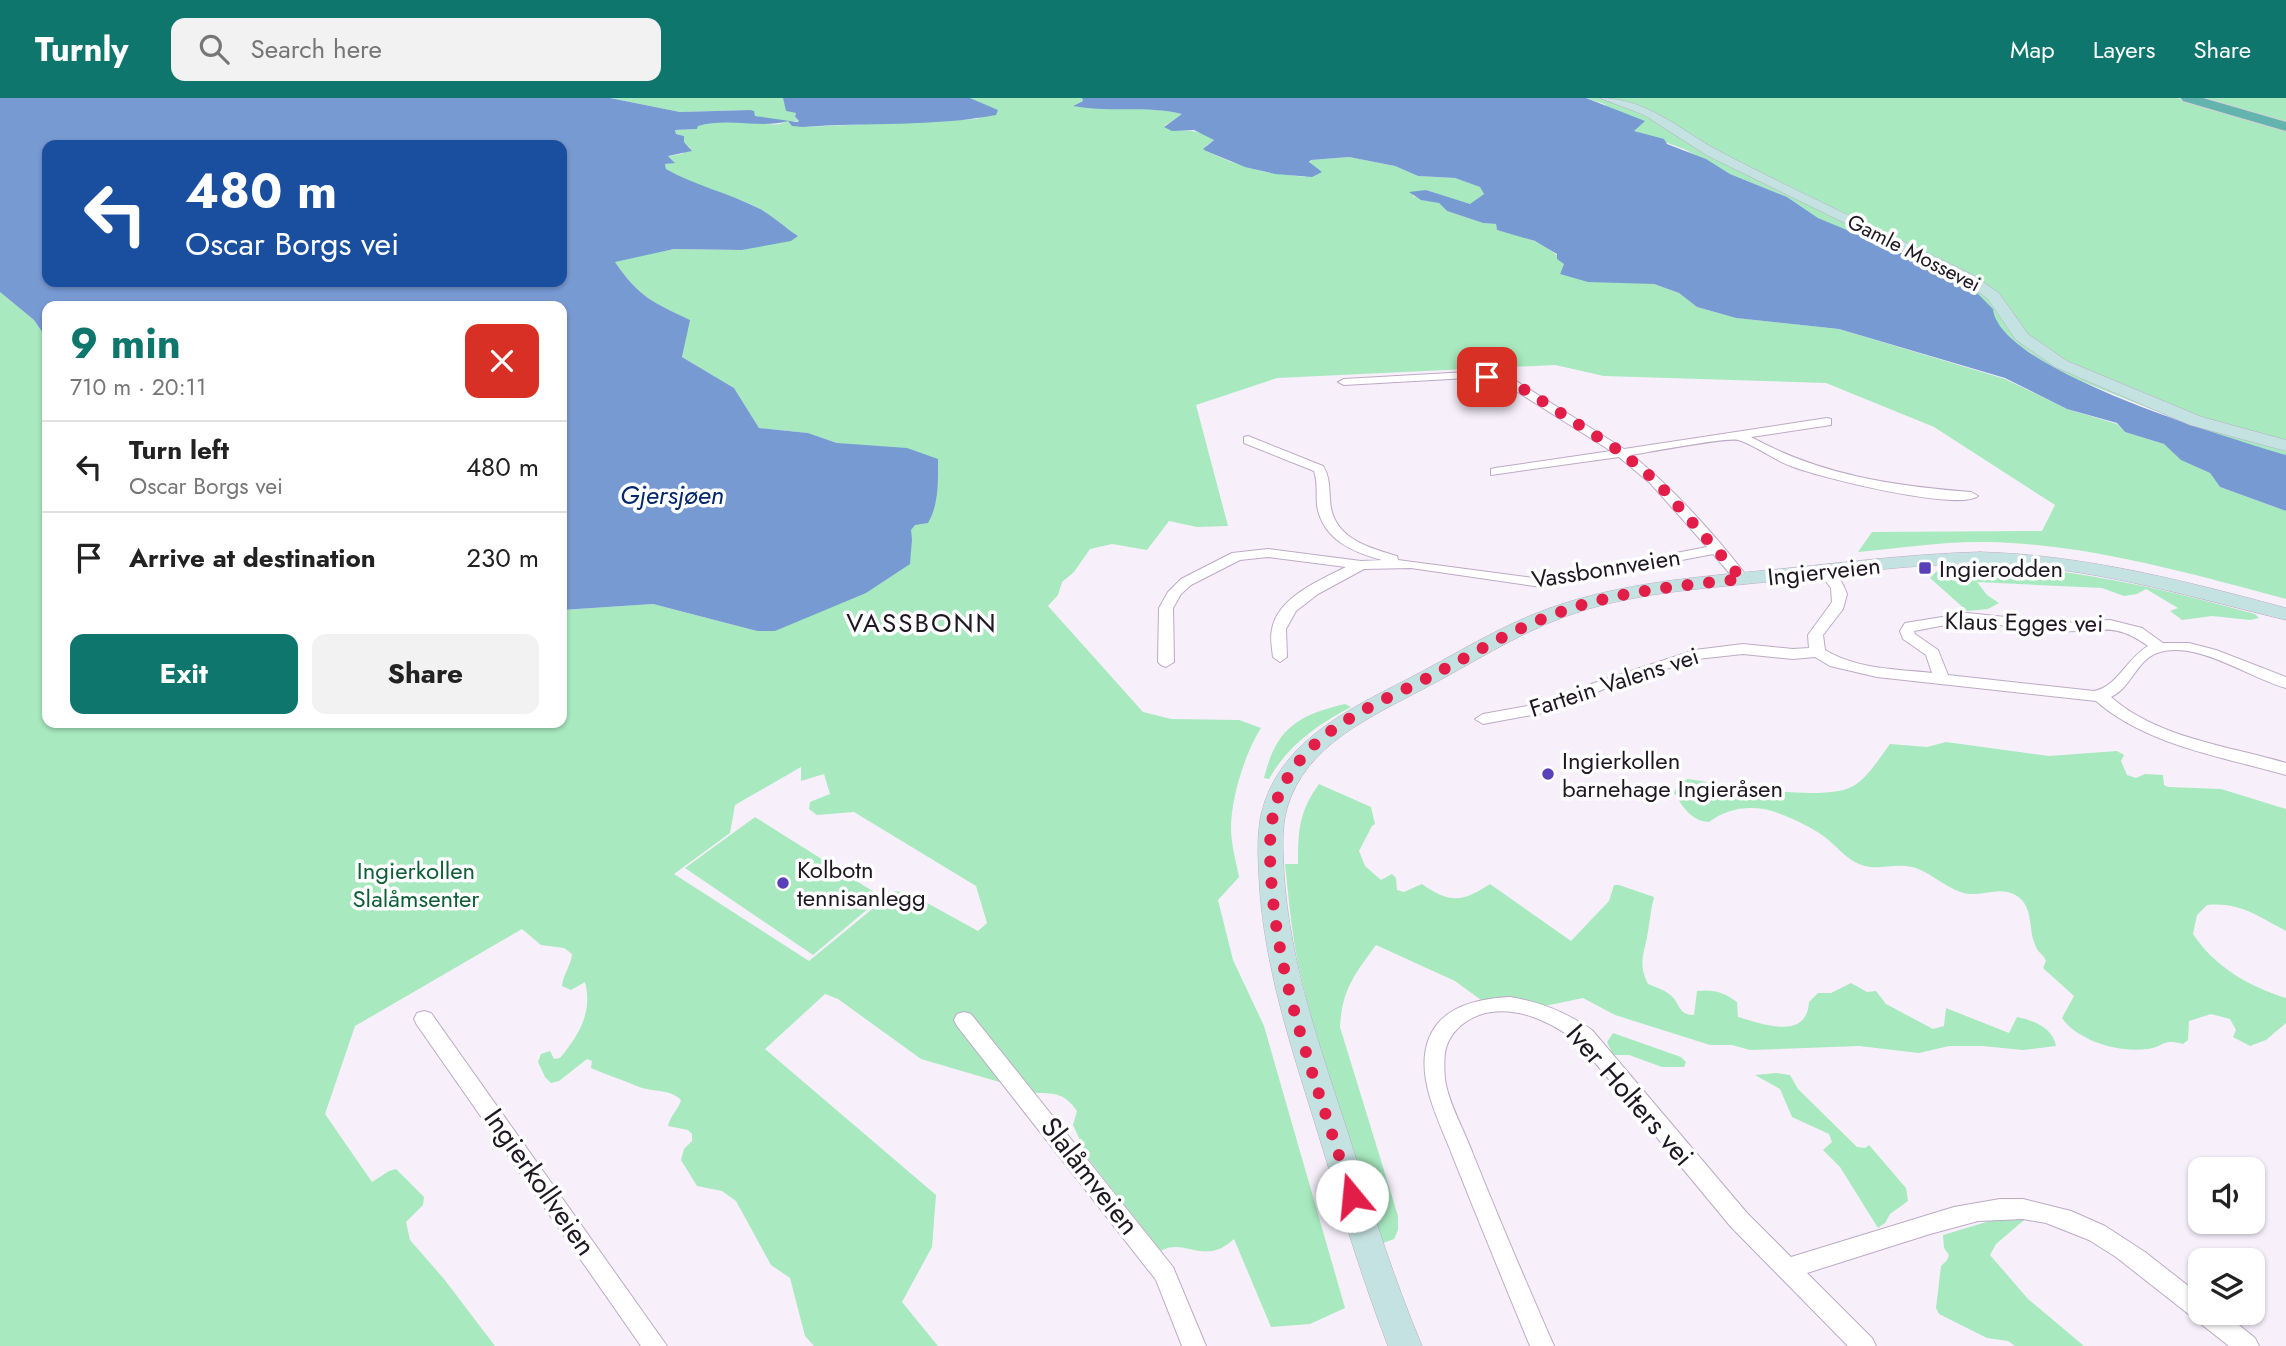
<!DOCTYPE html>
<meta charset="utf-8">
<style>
:root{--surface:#fff;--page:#f2f2f2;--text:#222;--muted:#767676;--line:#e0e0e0;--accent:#0f766e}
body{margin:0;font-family:Jost,sans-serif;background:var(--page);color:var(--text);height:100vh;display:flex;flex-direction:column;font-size:26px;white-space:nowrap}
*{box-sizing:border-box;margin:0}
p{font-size:23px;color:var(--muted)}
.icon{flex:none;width:38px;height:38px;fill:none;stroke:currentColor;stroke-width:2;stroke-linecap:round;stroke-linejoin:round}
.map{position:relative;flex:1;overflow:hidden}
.details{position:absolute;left:42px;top:203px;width:525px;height:427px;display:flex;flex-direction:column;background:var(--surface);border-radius:14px;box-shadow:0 2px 5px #0004}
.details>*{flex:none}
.hud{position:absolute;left:42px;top:42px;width:525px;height:147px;border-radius:14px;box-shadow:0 2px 5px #0004;background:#1a4fa0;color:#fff;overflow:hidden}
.controls{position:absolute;left:2188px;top:1059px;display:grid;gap:14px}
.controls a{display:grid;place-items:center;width:77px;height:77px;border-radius:14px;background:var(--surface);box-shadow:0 2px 5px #0004;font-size:35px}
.pin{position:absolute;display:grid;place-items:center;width:60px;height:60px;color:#fff;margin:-30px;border-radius:14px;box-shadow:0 4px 10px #0006}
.me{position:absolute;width:77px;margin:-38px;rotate:343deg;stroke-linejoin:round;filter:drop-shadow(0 0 5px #0008)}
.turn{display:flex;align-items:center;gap:24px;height:147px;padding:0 28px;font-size:32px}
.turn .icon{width:91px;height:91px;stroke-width:2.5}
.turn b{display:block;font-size:49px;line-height:60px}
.round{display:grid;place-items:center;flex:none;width:74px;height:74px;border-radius:14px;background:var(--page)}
.overview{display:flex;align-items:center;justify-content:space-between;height:119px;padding:0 28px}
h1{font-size:42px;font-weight:700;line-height:52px;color:var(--accent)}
.primary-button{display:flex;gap:14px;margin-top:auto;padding:14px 28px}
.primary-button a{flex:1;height:80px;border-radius:14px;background:var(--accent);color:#fff;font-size:28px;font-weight:700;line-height:80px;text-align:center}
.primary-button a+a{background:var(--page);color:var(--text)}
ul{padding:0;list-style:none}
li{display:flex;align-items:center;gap:21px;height:91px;padding:0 28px;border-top:2px solid var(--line)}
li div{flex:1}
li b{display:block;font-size:26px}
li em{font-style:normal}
header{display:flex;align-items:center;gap:42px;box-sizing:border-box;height:98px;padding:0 35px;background:var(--accent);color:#fff}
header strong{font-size:33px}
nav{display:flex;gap:38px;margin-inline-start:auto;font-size:24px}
.search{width:490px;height:63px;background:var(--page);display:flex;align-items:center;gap:18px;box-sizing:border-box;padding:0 24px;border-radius:14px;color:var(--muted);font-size:26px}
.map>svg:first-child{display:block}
.green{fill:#a8e9bf;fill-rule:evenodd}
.water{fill:#789ad3;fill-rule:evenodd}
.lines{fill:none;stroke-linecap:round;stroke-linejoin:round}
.minor-casing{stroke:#bdaac6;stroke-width:2}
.secondary-casing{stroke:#bdaac6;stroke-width:1}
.trunk-casing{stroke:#d2d1d3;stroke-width:2}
.minor{fill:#fff;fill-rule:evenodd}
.secondary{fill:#c4e2e1;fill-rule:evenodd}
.trunk{fill:#63b3af;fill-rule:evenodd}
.route{stroke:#e11d48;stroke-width:12;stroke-dasharray:0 21.6}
.poi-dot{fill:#5840b8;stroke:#fff;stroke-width:2.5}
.labels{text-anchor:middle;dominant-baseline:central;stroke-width:7;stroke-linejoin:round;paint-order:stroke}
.far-street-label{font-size:21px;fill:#1f1822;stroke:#fff}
.street-label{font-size:24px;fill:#1f1822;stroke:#fff}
.poi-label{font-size:24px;fill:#1f1822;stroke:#fff;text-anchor:start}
.park-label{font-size:24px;fill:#0e5f37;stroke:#fff}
.water-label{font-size:26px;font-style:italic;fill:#03286b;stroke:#fff}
.neighbourhood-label{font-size:26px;letter-spacing:2px;fill:#1f1822;stroke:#fff}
.near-street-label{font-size:28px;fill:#1f1822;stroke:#fff}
</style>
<header>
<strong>Turnly</strong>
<div class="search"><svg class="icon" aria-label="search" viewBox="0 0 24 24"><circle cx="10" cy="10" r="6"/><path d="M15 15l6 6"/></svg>Search here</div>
<nav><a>Map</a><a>Layers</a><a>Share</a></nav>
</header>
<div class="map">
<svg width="2286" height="1248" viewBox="0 0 2286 1248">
<rect width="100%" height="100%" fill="#f7f0fb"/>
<path class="green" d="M610,0H783L787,13L796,15L795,20L799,23H787L803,29L977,21L997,12L970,0H1082L1083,3L1075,7C1110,13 1147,7 1183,16L1164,28C1183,36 1196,28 1214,42L1206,48V53L1231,64L1265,74L1305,79L1311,62L1349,59L1395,68L1418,78L1455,80L1481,89L1484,96L1470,107L1426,92L1412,98L1439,105L1447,113L1483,125L1496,126L1497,132C1522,139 1549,143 1564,166L1560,176L1654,186L1679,195L1697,209L1736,220L1839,231L2005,281L2067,311L2117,326L2125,334L2164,346L2182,362L2210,375L2220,389L2286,413V501C2188,475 2088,446 1987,444C1944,443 1901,450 1858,454L1872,434L2042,433L2055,407L1934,329L1826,285L1604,278L1555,267L1277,280L1196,307L1228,428L1197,429L1169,423L1147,452L1112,446L1090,451L1074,474L1062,484L1058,497L1048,508L1143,614L1171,621L1239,622L1261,630C1245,655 1231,700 1231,730C1231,746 1236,763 1239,779L1218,802L1233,862L1264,928L1345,1210L1310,1226L1271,1229L1234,1141C1204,1169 1185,1139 1161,1153L1075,1044L1080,1042L1073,1027L1077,1013C1065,996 1056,995 1037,995L921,961L838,901L825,896L765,951L936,1097L932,1149L902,1204L938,1248H814L805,1238L790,1180L771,1167L736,1103L722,1093L697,1088L681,1062L684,1051L692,1043V1036L688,1032L668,1028C671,1016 679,1011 681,1002C671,991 652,994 639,989C623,982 607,977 591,970L592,963L587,961L559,983L551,985L545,979L538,964L541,956L550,953L554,961L560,960C579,937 593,914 585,884L571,892L562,888C563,876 571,868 572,856L564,850L541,847L522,831L355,928L325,1016L372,1084L389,1073L396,1071L424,1099L423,1107L406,1124L410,1142L444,1181L495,1248H0V194L34,222L47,241V625H562V512L653,506L757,533H775L912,441L910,432L915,427L837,345L808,335L759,330L734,290L682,259L689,222C649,203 641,200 614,163L674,151L742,152L797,138C783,128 772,117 756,109C725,94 694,89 666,71L665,66L674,64L668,58L682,56L690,50L684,44V38L676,36L675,32L697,31V28C713,23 736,22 752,24C764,25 774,29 785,24L755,18L750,12L680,14ZM801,669V683L824,676L830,696L810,704L809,711L817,717L854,714L976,788L987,825L978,833L909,795L894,793L809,863L674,776L730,735L735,707Z
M1586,0H2177L2286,33V357L2213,336L2061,275L2017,246L2005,235L1971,189L1952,182L1926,165L1897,151L1867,142L1818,120L1787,99L1730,76L1684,51L1634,33L1604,6Z
M2206,0H2286V24Z
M2006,468C2092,474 2172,493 2255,516L2259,520L2250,522L2212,518L2182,522L2170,513L2178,510L2146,491L2137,496L2124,498L2102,490L1977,484L1987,497L1999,505L1988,511L1967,513L1930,480L1938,472C1961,470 1983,471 2006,468Z
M1345,606L1351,609C1317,627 1288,647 1269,681L1264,680C1276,631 1297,617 1345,606Z
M1946,644L2049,658L2117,653L2124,657L2121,663L2127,677L2136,680L2145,676L2163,677L2164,687L2168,689L2221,691L2286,711V833C2257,818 2240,804 2207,807L2197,817L2193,836C2215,869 2248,888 2286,900V925L2266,942L2250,948L2233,939L2236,932L2230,921L2211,916L2189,923L2188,942L2183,946C2161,940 2165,949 2147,951C2119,955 2078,943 2062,920L2074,898L2043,870L2046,863C2044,857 2040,856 2037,851C2027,833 2035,810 2017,798C2002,788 1985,797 1970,796C1949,794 1932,774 1912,769C1896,765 1879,772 1865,768C1847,763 1840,751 1826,740C1814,730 1780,714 1764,711C1743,708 1725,712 1709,724C1691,723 1683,709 1674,695L1679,684L1688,681C1724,686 1827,706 1855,687C1869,678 1880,659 1890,646L1927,649Z
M1319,686L1371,709L1375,726L1372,728L1359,753L1365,768L1381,782L1392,776L1396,780L1397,792L1404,794L1422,786C1450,806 1463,804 1490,786L1571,843L1609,803L1614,787H1619L1654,799C1651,811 1650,821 1648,833C1645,855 1637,863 1648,886C1655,889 1663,891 1669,896C1680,903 1677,917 1694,917L1697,893C1714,891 1723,894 1737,904L1738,919C1762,926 1807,943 1809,904L1818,895H1831L1851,885L1867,894L1876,893L1886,906L1933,931L1944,928L1946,910L2009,935L2017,919C2033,922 2053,930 2056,948L2023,952L1982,948H1949L1919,955L1859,948L1750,952L1732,947H1710L1615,917L1583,900L1545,908L1516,902H1481L1455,883L1376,847C1355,876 1342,891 1340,929L1398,1118V1132L1394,1141L1383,1145C1353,1056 1322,969 1301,878C1292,842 1289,803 1285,766H1298C1298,732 1299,714 1319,686Z
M755,719L882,799L813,857L685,770Z
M1613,935L1681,959L1686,964L1684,969H1662L1629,957H1613L1607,944Z
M1777,975L1790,977L1798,991L1857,1049L1865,1050L1869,1047L1906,1090L1908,1103L1890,1116L1885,1125L1878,1130L1840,1069L1823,1052L1832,1044L1829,1036L1792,1019L1780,991L1755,977Z
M2030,1117L1996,1146L1990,1157L2028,1201L2084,1248H2015L2008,1243L1987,1240L1939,1216L1936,1210L1941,1168L1947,1162L1949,1157L1944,1150L1943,1137L1993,1122Z"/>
<path class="water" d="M0,0H610L680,14L750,12L754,13L755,18L797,24L799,23L795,19L796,15L786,13L783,0H970L998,12L996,17C933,29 867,24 803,29L792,28L788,23C761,31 728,19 698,28L697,31L675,32L676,36L684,38V44L692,53L668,58L675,65L665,66L666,71C696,88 726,94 758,110C774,118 784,129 798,138L791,143L742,152L674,151L615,164C639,199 652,204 690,222L682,259L734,290L759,330L808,335L837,345L907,350L938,361C938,384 939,406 928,425L915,427L911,432L912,441L910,466L866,495L775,533H757L653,506L562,512V208H47V241L34,222L0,194ZM47,47H562V184H47Z
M1082,0H1586L1645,23L1634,33L1664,41L1667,46L1706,61L1730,76L1787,99L1818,120L1926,165L1952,182L1971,189L1993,211C1999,272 2230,340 2286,357V413L2220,389L2210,375L2181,362L2164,346L2125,334L2117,325L2067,311L2005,280L1839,231L1736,220L1697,209L1679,195L1654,186L1588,184L1560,176L1564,166L1557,161V156L1535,143L1497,132L1496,126L1483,125L1447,113L1439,105L1421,102L1409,94L1426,92L1470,106L1484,96L1480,89L1455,80L1418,78L1395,68L1349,59L1311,62L1309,64L1322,74L1312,79L1275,76L1245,69L1206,53L1203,51L1214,42L1194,32L1172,33L1164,29L1182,16C1146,7 1109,15 1073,8L1083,3Z"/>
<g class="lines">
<defs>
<path id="minor" d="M1468,274L1516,283L1624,351L1827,320L1831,321V327L1751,339C1820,377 1893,388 1971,394L1978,398C1959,414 1817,379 1791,368C1774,362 1753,346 1738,342C1727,339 1650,354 1632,357C1674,391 1717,439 1749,481L1747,484H1737L1713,456L1541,489L1411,470L1364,471L1318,496L1296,513L1286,531L1287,559L1280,564L1273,559C1272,550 1270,540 1272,531C1278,499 1320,482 1346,469L1268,459L1240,462L1191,487L1181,496L1173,510L1174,564L1166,569L1161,567L1158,564L1159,510L1168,494L1181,481L1232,455L1268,451L1361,463L1382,462C1352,454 1322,441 1317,407C1316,396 1318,385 1314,373L1244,345V339L1248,338L1323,368C1330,379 1329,389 1330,401C1331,439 1366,449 1397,458L1398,462L1541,481L1707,449L1651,386L1619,359L1491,377V371L1495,370L1611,353L1508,288L1468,280L1344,287L1338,284L1344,281Z
M1825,469C1835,472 1844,486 1847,496L1843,511L1823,537L1825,552C1856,571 1896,571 1932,575L1926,557L1903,541L1900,533L1905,525L1967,515L2062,525L2110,522L2142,530L2163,545H2189L2216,552L2286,579V590C2249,580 2196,541 2157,555C2136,563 2131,590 2111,599C2157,640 2229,648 2286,665V677C2223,659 2146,647 2096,603L1877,579L1830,568L1815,559L1793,561L1743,556L1697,561L1604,591L1553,613L1483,626L1475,621L1483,616L1544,605L1594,585L1695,552L1743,546L1793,551L1809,550L1808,537L1832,504L1831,490L1818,473ZM1967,523C1998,527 2029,531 2060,533C2098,535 2113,522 2148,548C2126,561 2117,589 2094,593L1948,577L1938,552L1915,536L1914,533Z
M1510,899C1541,904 1566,914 1592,932L1747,1115L1791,1159L1954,1109L2000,1101H2023L2071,1113L2105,1128L2145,1154L2200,1197V1214H2223L2255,1240L2259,1248H2229L2116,1159L2089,1142L2046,1125L2023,1121L1978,1123L1930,1136L1807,1175L1872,1240L1876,1248H1848L1731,1129L1578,944C1551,924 1514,905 1479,917C1463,923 1448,936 1445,955C1444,963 1444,978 1446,987C1451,1010 1465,1034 1473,1056C1499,1121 1526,1184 1554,1248H1530C1504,1185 1478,1122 1453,1059C1441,1027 1421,991 1425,956C1431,911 1472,901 1510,899Z
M424,913L431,915L667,1248H641L417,927L414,921L417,915Z
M964,914L971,916L1173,1169L1206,1248H1182L1156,1182L957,928L954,922L957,916Z"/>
<path id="secondary" d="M1600,0C1647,0 1680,32 1719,53C1803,97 1889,136 1973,177L1999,195L2028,236L2067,263L2202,319L2286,342V353L2190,327L2055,269L2016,242L1988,201L1963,183L1708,58L1644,17Z
M1980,454C2085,457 2185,483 2286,510V522C2195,500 2106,473 2012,467C1930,462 1848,476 1766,484C1699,491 1629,495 1564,519C1515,537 1471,566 1425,590C1371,619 1306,646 1287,710C1281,731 1283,754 1284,776C1290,867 1321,952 1349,1038C1371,1109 1393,1179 1422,1248H1388C1361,1178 1340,1107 1318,1035C1292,951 1263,867 1259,778C1258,758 1257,737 1261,717C1277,646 1345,613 1404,583C1453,558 1499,528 1550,510C1621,485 1696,479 1770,472C1840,465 1910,456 1980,454Z"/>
<path id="trunk" d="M2181,0H2203L2286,24V33L2183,3Z"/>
</defs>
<use href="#minor" class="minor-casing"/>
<use href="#secondary" class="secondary-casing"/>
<use href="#trunk" class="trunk-casing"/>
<use href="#minor" class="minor"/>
<use href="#secondary" class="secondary"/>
<use href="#trunk" class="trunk"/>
</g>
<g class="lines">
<path class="route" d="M1352,1098C1321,998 1281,897 1272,792C1270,766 1268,739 1274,713C1277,697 1287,679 1297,666C1329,623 1386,602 1433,577C1473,556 1513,531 1555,516C1615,493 1679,488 1742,481L1656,383L1621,354L1525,292L1512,285L1487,279"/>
</g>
<g class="poi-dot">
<rect x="1918" y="463" width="14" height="14" rx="3.5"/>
<circle cx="1548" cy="676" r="7"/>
<circle cx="783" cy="785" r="7"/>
</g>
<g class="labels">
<g class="far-street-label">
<text transform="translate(1914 155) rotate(27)">Gamle Mossevei</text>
</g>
<g class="street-label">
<text transform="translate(1606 470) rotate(-9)">Vassbonnveien</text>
<text transform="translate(1824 473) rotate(-6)">Ingierveien</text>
<text transform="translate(2024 524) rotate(1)">Klaus Egges vei</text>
<text transform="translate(1614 584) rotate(-18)">Fartein Valens vei</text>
</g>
<g class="poi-label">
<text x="1939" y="470">Ingierodden</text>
<text x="1562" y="662">Ingierkollen<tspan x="1562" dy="28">barnehage Ingieråsen</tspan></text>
<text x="797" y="771">Kolbotn<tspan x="797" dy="28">tennisanlegg</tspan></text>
</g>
<g class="park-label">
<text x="416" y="772">Ingierkollen<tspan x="416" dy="28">Slalåmsenter</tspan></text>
</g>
<g class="water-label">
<text x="672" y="397">Gjersjøen</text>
</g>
<g class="neighbourhood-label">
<text x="922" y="525">VASSBONN</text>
</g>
<g class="near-street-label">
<text transform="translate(1630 997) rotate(49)">Iver Holters vei</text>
<text transform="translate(1090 1078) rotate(52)">Slalåmveien</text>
<text transform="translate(540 1084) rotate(55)">Ingierkollveien</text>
</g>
</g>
</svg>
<div class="controls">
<a><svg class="icon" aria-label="sound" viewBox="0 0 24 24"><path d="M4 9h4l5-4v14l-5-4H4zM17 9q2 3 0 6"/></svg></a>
<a><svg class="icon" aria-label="layers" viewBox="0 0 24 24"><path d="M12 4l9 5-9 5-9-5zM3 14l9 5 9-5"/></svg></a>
</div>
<div class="pin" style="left:1487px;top:279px;background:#d93025"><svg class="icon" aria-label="arrive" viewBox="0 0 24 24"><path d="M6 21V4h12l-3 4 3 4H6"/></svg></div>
<svg class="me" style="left:1352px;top:1098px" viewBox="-20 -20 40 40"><circle r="19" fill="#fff"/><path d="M0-13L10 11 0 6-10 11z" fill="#e11d48"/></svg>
<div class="hud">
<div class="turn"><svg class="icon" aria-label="left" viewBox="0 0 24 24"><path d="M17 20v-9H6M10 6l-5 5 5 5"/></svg><div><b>480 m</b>Oscar Borgs vei</div></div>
</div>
<section class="details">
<div class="overview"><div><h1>9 min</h1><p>710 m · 20:11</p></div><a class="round" style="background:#d93025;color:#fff"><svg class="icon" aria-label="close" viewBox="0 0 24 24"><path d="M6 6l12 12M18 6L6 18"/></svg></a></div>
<ul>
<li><svg class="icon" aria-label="left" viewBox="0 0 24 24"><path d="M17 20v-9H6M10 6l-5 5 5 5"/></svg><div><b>Turn left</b><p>Oscar Borgs vei</p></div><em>480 m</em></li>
<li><svg class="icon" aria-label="arrive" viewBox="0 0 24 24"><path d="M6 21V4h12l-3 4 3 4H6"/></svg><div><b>Arrive at destination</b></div><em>230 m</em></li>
</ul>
<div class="primary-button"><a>Exit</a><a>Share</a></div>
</section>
</div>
